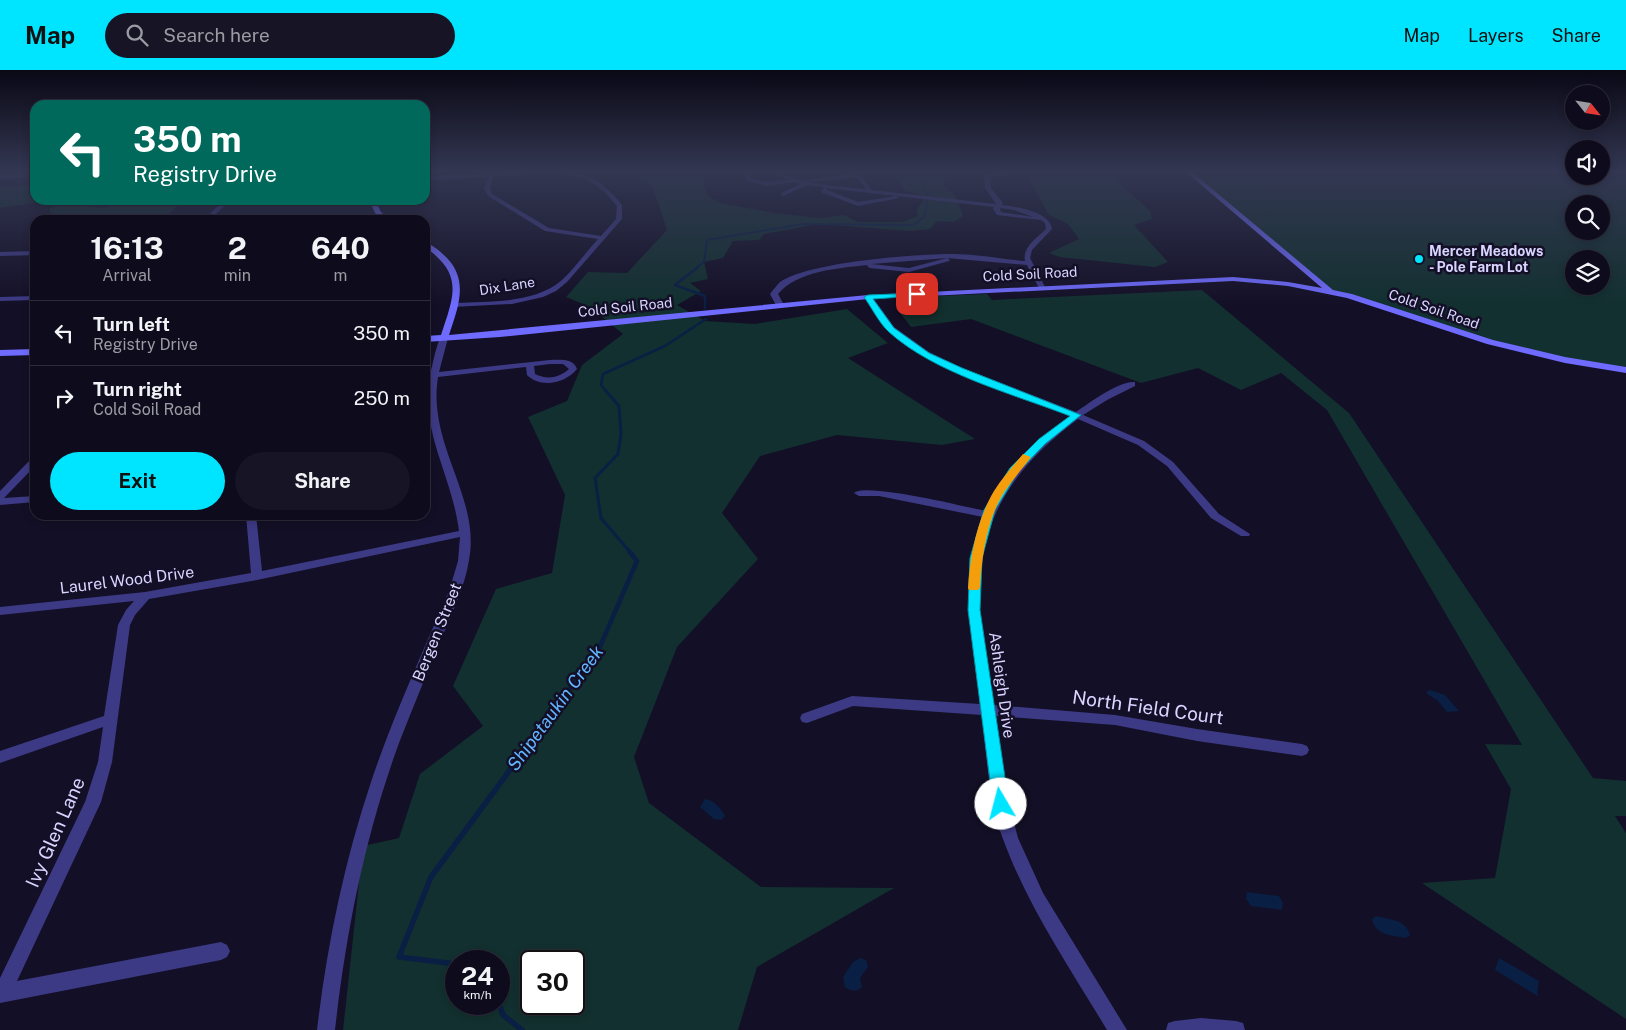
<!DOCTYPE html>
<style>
:root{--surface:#0e0b1c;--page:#171425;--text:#f1f3f6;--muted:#9b9ba3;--line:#2e2b3b;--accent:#00e5ff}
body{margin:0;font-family:"Public Sans",sans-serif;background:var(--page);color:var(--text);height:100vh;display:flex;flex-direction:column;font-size:19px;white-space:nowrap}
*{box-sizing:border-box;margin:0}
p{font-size:16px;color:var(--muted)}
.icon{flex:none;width:28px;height:28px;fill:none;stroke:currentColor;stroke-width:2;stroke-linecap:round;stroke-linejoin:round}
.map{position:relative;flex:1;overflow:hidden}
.panel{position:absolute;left:30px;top:145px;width:400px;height:305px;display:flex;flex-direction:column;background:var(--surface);border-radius:15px;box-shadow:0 2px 8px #0003,0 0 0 1px var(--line)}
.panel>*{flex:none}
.top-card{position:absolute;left:30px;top:30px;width:400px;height:105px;border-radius:15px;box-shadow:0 2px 8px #0003,0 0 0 1px var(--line);background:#00695c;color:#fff;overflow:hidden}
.needle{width:32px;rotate:120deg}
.tools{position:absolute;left:1565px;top:15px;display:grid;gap:10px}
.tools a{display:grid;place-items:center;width:45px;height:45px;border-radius:50%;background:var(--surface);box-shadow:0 2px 8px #0003,0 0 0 1px var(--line);font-size:25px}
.speed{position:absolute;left:445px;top:880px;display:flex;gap:10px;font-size:25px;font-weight:700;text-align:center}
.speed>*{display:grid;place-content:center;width:65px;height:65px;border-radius:50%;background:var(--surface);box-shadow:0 2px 8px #0003,0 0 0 1px var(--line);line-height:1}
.speed small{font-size:12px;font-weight:400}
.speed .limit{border:2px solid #111;border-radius:8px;background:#fff;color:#111}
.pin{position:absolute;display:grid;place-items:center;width:42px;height:42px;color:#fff;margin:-21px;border-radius:10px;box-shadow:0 2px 8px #0006}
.me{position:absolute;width:55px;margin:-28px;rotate:352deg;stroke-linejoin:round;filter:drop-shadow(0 0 4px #0008)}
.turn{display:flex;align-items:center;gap:18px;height:105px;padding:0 20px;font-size:22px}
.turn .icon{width:65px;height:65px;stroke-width:2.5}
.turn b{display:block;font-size:35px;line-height:42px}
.eta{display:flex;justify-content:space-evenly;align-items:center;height:85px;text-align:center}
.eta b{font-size:30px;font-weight:700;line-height:35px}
.cta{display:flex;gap:10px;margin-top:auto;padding:10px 20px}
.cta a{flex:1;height:58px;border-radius:30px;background:var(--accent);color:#111;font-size:20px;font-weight:700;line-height:58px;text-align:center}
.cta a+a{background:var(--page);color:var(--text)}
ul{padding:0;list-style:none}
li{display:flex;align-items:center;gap:15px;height:65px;padding:0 20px;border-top:1px solid var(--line)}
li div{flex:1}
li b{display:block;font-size:19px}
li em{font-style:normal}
header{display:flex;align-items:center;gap:30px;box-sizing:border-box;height:70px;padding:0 25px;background:var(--accent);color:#111}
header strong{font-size:24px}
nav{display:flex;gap:28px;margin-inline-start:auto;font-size:18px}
.search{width:350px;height:45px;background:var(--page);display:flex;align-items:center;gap:12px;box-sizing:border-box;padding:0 18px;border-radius:28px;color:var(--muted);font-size:19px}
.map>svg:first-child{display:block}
.green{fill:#12302f;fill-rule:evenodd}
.water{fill:#0a1f44}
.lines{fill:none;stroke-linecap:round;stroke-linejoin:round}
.stream-far4{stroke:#0a1f44;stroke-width:2}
.stream-far3{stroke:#0a1f44;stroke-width:2.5}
.stream-far2{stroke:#0a1f44;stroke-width:3}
.stream-far1{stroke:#0a1f44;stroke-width:4.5}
.stream{stroke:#0a1f44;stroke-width:5.5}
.street{fill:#3d3a85;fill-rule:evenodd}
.secondary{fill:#6f6bff;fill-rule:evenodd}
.route{fill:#00e5ff;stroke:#0095a6}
.slow{fill:#f59e0b}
.poi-dot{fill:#00e5ff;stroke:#130f26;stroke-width:2}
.labels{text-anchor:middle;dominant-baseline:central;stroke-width:5;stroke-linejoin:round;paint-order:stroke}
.far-poi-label{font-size:14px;font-weight:bold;fill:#d9d4ff;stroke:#130f26;text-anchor:start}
.far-street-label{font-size:14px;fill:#d9d4ff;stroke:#130f26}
.street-label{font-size:16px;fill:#d9d4ff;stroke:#130f26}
.water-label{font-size:18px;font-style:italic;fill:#62b6ff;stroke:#130f26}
.near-street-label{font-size:19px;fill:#d9d4ff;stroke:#130f26}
</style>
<header>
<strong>Map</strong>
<div class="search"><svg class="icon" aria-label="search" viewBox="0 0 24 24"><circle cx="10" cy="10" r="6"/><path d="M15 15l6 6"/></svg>Search here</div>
<nav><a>Map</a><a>Layers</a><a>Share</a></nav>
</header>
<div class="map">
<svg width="1626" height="960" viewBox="0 0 1626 960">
<rect width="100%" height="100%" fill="#130f26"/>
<path class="green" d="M636,102H709L702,110L708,126L720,133L775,143L819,148L844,145L858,152H902L918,146L916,141L926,126L905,121L895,102H952L942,114L955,125L963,146L954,152L937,151L930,159L910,161L818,154L764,164L759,170L733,171L723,188L704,192L708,209L690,213L701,221L677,235L705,251L755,254L847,239L888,273L848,288L975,369L942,375L837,365L760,386L722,443L758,489L677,577L634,687L649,733L761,817L894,818L757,897L738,960H343L363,776L399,768L420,704L483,656L453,616L496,519L552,503L565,425L528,347L567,331L582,295L623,264L590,237L566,227L588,202L627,203L667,160L653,118ZM456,891H499V934H456ZM531,891H574V934H531Z
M1025,102H1112V106L1150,141L1152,149L1134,155L1168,192L1155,197L1060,187L1049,183L1079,169L1068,154L1049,145Z
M1190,102H1574V106H1601V102H1626V300L1539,285L1331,222ZM1574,134H1601V161H1574ZM1574,189H1601V216H1574Z
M35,115V130H52L0,138V117Z
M139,130H185L161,150H53L49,138L68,134L102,138Z
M1202,220L1349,343L1593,708L1626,711V746H1615L1626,763V949L1422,813L1495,808L1511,719L1485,674L1522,675L1327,340L1281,303L1241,320L1198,298L1141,313L971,249L911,257L897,239L913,227L987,224L992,230Z"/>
<path class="water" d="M1430,620L1445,625L1459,641L1447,642L1437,630L1427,624V621Z
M705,729C715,730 722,740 725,746L721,750L714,749L700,737Z
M1247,822L1279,826L1283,833L1282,840L1251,836L1246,829Z
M1376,846C1389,849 1407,850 1410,865L1405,868C1391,865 1375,865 1372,849Z
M860,888L866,890L868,897L860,908L862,917C857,922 850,921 845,917L843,907L853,892Z
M1499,888L1539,911L1537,923L1539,927L1495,900Z"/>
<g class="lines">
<path class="stream-far4" d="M928,126L920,108L937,102
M696,198L704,192L707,170L803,154L913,155L924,147L928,129"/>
<path class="stream-far3" d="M698,197L675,215L705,226V238
M607,322L601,315L603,304L665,276L706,249"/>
<path class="stream-far2" d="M606,321L619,336L621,364L618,384L595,408L601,448L630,482"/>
<path class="stream-far1" d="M517,691L599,579L637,491L629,481"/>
<path class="stream" d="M456,894L399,887L431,807L518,689
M499,933L503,945L522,960"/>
<path class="street" d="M523,102C570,102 590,95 622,135V149L567,212L556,221L543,227L512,234L452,237V233H455C490,231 534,234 562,210C575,198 586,182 598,169L545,161L488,126L484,118L488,107L425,110V106ZM552,103C584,106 596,110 617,136L616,149L601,166L549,158L492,124L490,118L493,106Z
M748,102H753L751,108L766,112L789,110L773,102C783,101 790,108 799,110C821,115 844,117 866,119L857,107L810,112L807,110L858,103L872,120L996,134L985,118L984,105L1014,102L1012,105L990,106L991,118L1003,133L1002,135C1017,137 1049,141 1052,159L1032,180L1030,188L1045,217L1039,218L1027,195L947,188L950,190L949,191L909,202L870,198L867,196L868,195C839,198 797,201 778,224L784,235L777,237L770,224C773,220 777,215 780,212C809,192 916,184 953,184C977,184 1001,189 1025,191C1022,177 1037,168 1046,159L1045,153L1041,150L997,145L993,139L994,137L826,118L827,120L858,132L896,126L899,128L858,136L821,122L824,117L807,115L783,126L781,123L801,114L795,112L766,116L746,110ZM1000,138L1014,140L1033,147L1001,142ZM947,188L909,198L871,194Z
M35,103V107L0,109V105Z
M224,130H230L210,150H204Z
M35,181V185L0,186V182Z
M865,225H871L894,257L929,282L962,298L1076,342C1089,333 1120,310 1135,312V316L1107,330L1083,345L1144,371L1173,392L1219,444L1250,464L1249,466H1241L1211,448L1167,396L1138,375L1078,349C1012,398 974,455 980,540C982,572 989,604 994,635L1115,645L1197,659L1302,674L1307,676L1309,680L1307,684L1302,686L1197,671L1115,655L996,646L1009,734L1018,768L1043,823L1127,960H1107C1070,898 1028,837 1003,769C988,730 987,685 982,645L853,636L807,653L802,652L800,648L802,644L852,626L980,634C972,569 959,511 983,447L879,426H859L854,423C865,412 966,437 986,441C1001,401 1036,371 1070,346C1014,324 933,301 889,261C879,252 872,238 864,227Z
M35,226V230L0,231V227Z
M441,266L448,268L439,302L550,290C560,290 573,288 577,299C566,313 541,319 527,305L526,297L438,307C427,375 481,427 469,490C465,516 453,541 443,565C428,601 413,637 399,673C365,766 346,862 335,960H317C327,875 344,793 371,712C393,646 423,582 450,518L458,491L460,467L257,510L149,529L135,545L130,555L112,692L101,732L17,911L221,872L227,875L230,881L227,887L221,890L0,933V908L85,732L98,692L103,657L0,693V681L104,646L118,555L126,540L134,531L0,545V537L145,522L251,503L246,445H256L262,501L459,461C451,399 415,357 433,292C435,283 437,274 441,266ZM550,294H563L569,299C559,308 547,310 535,304L534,296Z
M35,387V396L4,428L35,426V432L0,435V421L32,388Z
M1201,948L1236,951L1243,953L1245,960H1166L1168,953L1175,951Z"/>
<path class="secondary" d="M1186,102H1192L1333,220L1352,224L1493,270L1565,287L1626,297V303L1565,293L1487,274L1347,228L1288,216L1233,211L868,229L500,267L425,272V266L441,265C454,225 464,205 425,177V172C433,175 441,182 447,188C469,211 458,238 449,265L868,225L1233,207L1288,212L1322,218Z
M369,130H375L381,142L389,150H382L375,143Z
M35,279V285L0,286V280Z"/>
</g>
<linearGradient id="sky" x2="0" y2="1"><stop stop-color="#0a0815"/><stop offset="0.43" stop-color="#333752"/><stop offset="1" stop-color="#333752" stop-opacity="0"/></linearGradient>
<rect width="1626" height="236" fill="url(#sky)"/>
<path class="route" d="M920,223L917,226L873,229L894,258L929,283L962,298L1081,345L1045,374L1018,402L995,440L982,488L980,540L1009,734L1006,739L1001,741L995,739L993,734L968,540L970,488L984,440L1010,398L1039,369L1070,346C1013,324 934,303 889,262C879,253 872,238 864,227L868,225Z"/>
<path class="slow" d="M1023,384L1031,387C1023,398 1013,409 1005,421C987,448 982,485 980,518L978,520H969L968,518C970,485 977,450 994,421C1002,408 1013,396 1023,384Z"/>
<circle class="poi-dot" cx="1419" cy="189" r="5"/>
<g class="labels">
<g class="far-poi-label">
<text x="1429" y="181">Mercer Meadows<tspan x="1429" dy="16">- Pole Farm Lot</tspan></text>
</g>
<g class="far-street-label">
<text transform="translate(1030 204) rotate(-3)">Cold Soil Road</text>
<text transform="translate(507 216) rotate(-9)">Dix Lane</text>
<text transform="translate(625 237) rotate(-6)">Cold Soil Road</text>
<text transform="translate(1434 239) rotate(19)">Cold Soil Road</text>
</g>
<g class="street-label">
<text transform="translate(127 510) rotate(-7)">Laurel Wood Drive</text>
<text transform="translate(437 562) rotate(-68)">Bergen Street</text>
<text transform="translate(1002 615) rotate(82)">Ashleigh Drive</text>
</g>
<g class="water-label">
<text transform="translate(555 638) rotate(-54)">Shipetaukin Creek</text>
</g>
<g class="near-street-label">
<text transform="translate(1148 637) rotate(8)">North Field Court</text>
<text transform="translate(55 762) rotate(-66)">Ivy Glen Lane</text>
</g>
</g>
</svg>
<div class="tools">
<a><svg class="needle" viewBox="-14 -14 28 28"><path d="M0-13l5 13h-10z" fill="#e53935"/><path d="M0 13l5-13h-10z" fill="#9b9ba3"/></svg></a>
<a><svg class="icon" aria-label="sound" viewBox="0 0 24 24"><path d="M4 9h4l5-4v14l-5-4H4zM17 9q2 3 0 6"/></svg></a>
<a><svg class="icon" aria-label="search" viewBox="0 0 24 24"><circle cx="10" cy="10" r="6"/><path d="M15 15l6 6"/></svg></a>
<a><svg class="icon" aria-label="layers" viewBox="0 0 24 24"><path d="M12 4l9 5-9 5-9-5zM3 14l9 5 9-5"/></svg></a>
</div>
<div class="speed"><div>24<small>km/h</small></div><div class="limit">30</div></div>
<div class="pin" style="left:917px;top:224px;background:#d93025"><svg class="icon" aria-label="arrive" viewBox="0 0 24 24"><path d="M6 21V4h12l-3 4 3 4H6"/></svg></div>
<svg class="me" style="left:1001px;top:734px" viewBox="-20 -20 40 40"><circle r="19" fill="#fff"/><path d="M0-13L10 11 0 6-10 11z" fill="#00e5ff"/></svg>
<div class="top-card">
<div class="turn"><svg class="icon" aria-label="left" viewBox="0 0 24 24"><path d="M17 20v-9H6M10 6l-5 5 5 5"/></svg><div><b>350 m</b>Registry Drive</div></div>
</div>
<section class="panel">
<div class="eta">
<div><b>16:13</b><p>Arrival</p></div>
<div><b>2</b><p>min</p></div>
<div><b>640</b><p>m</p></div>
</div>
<ul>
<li><svg class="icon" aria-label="left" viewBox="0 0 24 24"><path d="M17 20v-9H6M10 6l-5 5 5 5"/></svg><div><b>Turn left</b><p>Registry Drive</p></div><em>350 m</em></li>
<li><svg class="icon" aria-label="right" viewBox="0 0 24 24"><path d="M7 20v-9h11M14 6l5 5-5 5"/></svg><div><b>Turn right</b><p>Cold Soil Road</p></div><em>250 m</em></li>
</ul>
<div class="cta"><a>Exit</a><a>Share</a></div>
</section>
</div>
